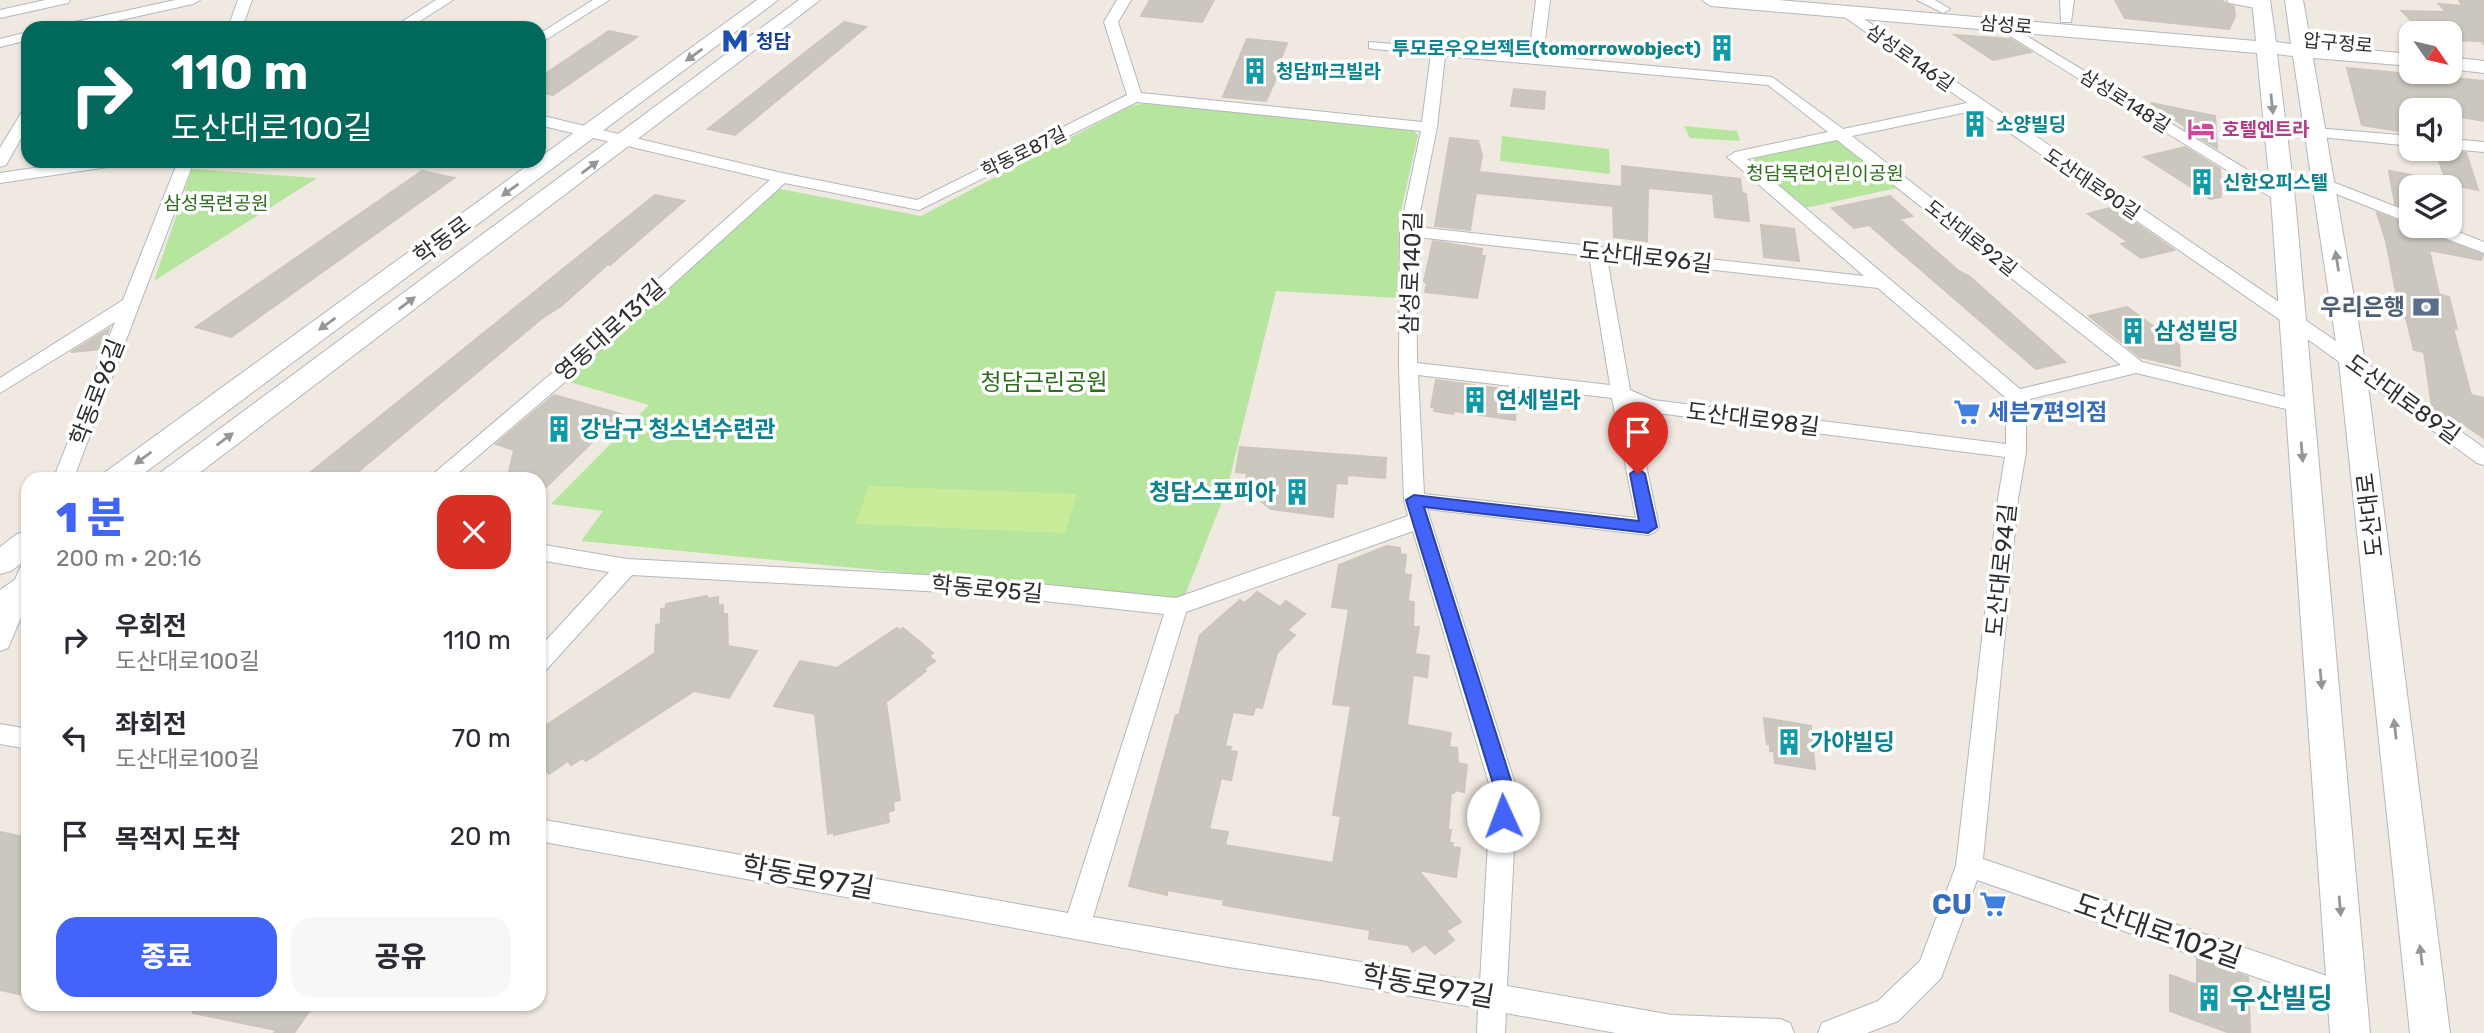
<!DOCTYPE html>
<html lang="ko">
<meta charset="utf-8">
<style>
:root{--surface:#fff;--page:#f7f7f7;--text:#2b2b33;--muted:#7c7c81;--accent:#4264fb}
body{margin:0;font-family:Rubik,"Noto Sans KR",sans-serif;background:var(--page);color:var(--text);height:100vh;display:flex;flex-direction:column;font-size:26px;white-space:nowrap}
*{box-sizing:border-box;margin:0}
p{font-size:23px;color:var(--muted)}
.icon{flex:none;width:38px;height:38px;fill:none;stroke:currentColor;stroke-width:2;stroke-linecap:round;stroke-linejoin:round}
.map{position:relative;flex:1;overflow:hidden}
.side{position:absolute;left:21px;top:472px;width:525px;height:539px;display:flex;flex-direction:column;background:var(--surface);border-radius:21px;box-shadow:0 2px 5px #0004}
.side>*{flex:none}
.top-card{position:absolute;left:21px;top:21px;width:525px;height:147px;border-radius:21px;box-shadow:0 2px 5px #0004;background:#00695c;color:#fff;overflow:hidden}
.needle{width:46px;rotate:124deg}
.tools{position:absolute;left:2399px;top:21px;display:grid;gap:14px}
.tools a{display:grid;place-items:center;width:63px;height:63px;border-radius:14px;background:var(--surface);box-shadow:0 2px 5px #0004;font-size:35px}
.pin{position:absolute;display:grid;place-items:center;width:60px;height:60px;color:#fff;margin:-72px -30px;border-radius:50% 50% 50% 0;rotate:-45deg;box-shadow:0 0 7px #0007}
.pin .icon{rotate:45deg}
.me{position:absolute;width:77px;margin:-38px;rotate:358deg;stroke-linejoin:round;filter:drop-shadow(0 0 5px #0008)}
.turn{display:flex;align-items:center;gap:24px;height:147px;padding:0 35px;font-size:32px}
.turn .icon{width:91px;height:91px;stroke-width:2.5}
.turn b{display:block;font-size:49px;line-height:60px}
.round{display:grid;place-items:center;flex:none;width:74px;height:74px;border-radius:21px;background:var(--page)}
.headline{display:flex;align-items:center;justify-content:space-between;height:119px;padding:0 35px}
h1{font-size:42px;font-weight:800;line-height:52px;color:var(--accent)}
.button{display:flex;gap:14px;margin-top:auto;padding:14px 35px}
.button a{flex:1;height:80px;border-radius:21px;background:var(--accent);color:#fff;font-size:28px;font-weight:800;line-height:80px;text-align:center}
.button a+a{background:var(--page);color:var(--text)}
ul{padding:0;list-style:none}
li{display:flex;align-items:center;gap:21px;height:98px;padding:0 35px}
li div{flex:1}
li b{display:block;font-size:26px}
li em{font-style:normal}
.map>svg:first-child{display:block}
.green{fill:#b6e59e}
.pitch{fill:#c9ec9a}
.building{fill:#cbc7bf;stroke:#cbc5ba;stroke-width:2}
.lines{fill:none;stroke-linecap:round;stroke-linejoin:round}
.minor-casing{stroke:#b4b7c1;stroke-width:2}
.secondary-casing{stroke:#b4b7c1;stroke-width:2}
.minor{fill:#fff;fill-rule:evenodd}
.secondary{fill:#fff;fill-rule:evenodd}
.oneway{fill:#969696}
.route{fill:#4264fb;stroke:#2b41a3;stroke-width:2}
.labels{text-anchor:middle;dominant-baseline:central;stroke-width:7;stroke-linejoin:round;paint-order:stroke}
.far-street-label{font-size:19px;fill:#2e2e2e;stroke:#fff}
.far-transit-label{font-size:19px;font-weight:bold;fill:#164399;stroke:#fff;text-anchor:start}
.far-culture-label{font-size:19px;font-weight:bold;fill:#0d838f;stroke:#fff;text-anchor:start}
.far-hotel-label{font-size:19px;font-weight:bold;fill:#b23c85;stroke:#fff;text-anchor:start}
.far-park-label{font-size:19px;fill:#2c6e1b;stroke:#fff}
.street-label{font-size:23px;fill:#2e2e2e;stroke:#fff}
.service-label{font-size:23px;font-weight:bold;fill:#4e5e75;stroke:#fff;text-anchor:end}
.culture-label{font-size:23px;font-weight:bold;fill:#0d838f;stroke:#fff;text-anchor:start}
.park-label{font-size:23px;fill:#2c6e1b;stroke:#fff}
.shop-label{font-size:23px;font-weight:bold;fill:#366cbe;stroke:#fff;text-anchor:start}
.near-street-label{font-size:28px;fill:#2e2e2e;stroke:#fff}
.near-shop-label{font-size:28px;font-weight:bold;fill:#366cbe;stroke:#fff;text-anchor:end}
.near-culture-label{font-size:28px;font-weight:bold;fill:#0d838f;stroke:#fff;text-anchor:start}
</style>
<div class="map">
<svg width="2484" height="1033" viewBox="0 0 2484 1033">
<rect width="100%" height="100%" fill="#efe9e1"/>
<path class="green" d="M1153,102L1412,129L1418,135L1399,220L1398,298L1276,291L1227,489L1184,598L1108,593L581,541L603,511L551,504L649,405L559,379L775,188L921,216L1131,106Z
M1684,126L1737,131L1740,141L1690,138Z
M1502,136L1609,149L1610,174L1500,161Z
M1834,140L1849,146L1901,187L1805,208L1752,163L1755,158Z
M192,169L317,178L154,281Z"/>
<path class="pitch" d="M869,486L1077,494L1065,533L855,524Z"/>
<path class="building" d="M1150,0H1214L1202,22L1141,16Z
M2115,0H2220L2234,7L2235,16L2229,29L2125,18Z
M2459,0H2484V45L2482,41L2450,40V33H2423L2402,11L2446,12L2439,4L2462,6Z
M844,22L866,27L735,135L708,129Z
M609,31L637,37L553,95L539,92V78Z
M1955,35L2010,39L2031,52L1993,60Z
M1247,39L1287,43L1281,59L1284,60L1266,101L1223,97Z
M2347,68L2484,81V121L2450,115V110H2405L2412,133L2362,125Z
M1514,89L1545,92L1544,109L1511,106Z
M2151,103L2215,116L2217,148L2185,129L2187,128Z
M1450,138L1478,141L1482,155L1479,172L1622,187V166L1740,179L1742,193L1746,194L1749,221L1715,217L1713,194L1648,188L1647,241L1614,237L1613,206L1476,193L1470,230L1435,226Z
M2185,147L2220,169L2221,197L2210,199L2144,157Z
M2435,149L2466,153L2478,190L2447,184Z
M422,171L454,178L231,337L196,327Z
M2389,171L2412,175V210L2395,204Z
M655,195L684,201L610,265L608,264L561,306L541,319L348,480H301Z
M1890,196L1912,216L1899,219L1960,272L1969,276L2065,362L2036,369L1869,225L1854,228L1832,208Z
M2113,207L2174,250L2141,258L2121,244L2128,242L2088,214Z
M2377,213L2411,226H2418L2422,232L2483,255L2481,260L2429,250L2439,294L2449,297L2457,329L2453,328L2471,395L2484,398V438L2466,426L2453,422L2432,407L2424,352L2414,350L2406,318L2401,317L2386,241Z
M1761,225L1794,229L1799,261L1764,257Z
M1433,241L1482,249L1481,256H1485L1477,298L1425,292L1427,284L1424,281Z
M2127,307L2179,345L2180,366L2140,357L2089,316Z
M109,329L101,349L71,352Z
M1436,380L1518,391L1515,420L1454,411L1453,414L1434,411L1435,407H1431Z
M554,395L621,414L539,494V480H507L514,450L496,444Z
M1240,447L1386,458L1385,478L1347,475V484L1336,483L1333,517L1271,509L1258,499L1261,483L1246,482L1247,473L1236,472Z
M1387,546L1400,548V554L1406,555L1404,574L1411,575L1408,601L1414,602L1413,627H1419L1415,654L1429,656L1427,677L1413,675L1407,725L1451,733L1449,747L1457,748L1458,763L1467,765L1464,792L1455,790L1454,793H1451L1448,830H1451L1449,843H1453L1452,847L1460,848L1456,877L1418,870L1461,922L1446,931L1454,940L1435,954L1425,944L1413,952L1408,945L1369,939L1370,930L1223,905L1224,900L1167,890V895L1129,886L1176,715H1179L1200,635L1240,600L1245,603L1257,592L1280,607L1286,601L1305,614L1287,630L1295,635L1277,653L1262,708L1255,707L1253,715L1233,712L1225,746L1231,747L1230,751L1237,752L1231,780L1221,778L1209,829L1228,832L1225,845L1333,863L1341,816L1333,815L1351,706L1333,704L1349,609L1332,607L1339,565Z
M707,596L708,599L718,597V606L723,605V614H727L728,646L757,651L729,698L694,691L586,761L583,758L571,765L568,761L549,774L539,762V730L655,653L656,625L661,624V609L666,608V604Z
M897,628L900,630L903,628L933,653L929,656L935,661L924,669L926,671L886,702L900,800L893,802L894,810L888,812L889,822L834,835V832L828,834L815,714L774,706L800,661L837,668Z
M1764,718L1811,726L1815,769L1775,763L1774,751H1770V744H1767Z
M0,832L28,838V996L0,990Z
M2197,959L2248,977L2250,1033H2230L2170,1011V975L2197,985Z
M193,1004H314L294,1033H274L276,1030L193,1013Z"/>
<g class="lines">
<defs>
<path id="minor" d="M45,0H70L68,3L0,18V10Z
M175,0H200L193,4L85,28H59L66,24Z
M238,0H252L242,28H228Z
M436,0H453L409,28H392Z
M593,0H609L539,44V34Z
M1117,0H1131L1118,22L1141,93L1422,122L1431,54L1374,49L1369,48V42L1529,55L1536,0H1550L1543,56L1772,77L1843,129L1967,103L1836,11L1843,7L1848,8L2330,337L2484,448V465L2477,463L2316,345L1977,110L1852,136L2142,362L2298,400L2305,401L2308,406L2305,411L2298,412L2136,373L2026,400V452L2018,499L1983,859L2348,983L2358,986L2362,996L2358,1006L2348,1009L1977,880L1941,978L1898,1021L1867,1033H1818L1822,1023L1878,1001L1920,961L1956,866L1998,499L2005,457L1649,412L1634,407L1659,527L1655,532L1648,535L1427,509L1517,790L1507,986L1672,1015L1780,1019L1790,1023L1794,1033H1616L1506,1013L1505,1033H1477L1478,1008L1321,980L1228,967L539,841V819L1068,913L1164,614L980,594L632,575L547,669L539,672V648L609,572L539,560V544L627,559L980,578L1176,598L1408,516L1404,500L1399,368L1400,231L1421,131L1137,102L919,210L785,183L566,381L450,480H426L552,373L770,180L539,125V115L782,173L917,200L1127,95L1104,22ZM1445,56L1768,85L1828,132L1735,152L1727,157L1864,276L1417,227L1437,127ZM1837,140L2121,365L2020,389L1747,159ZM1416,237L1589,256L1610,385L1417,363ZM1607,258L1878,288L2006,398V444L1653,400L1630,390ZM1418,375L1612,398L1636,518L1424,494ZM1413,531L1491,790L1480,982L1093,917L1186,612Z
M1917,0H1935L1950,9L1943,13Z
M2060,0H2074L2071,22H2061Z
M2227,0H2256L2268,5L2261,9L2229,3Z
M2002,21L2289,195L2291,198L2283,203L2277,201L1997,28L1995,25Z
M28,32V40L0,47V39Z
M28,108V126L6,165L0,167V148L23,110Z
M2315,128L2412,136V146L2310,136L2307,133L2310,130Z
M2450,139L2484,142V152L2450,149Z
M82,161H122L114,166L0,183V173Z
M178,161H194L73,480H53L115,322L0,393V378L123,300Z
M2325,179L2412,213V224L2319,187L2317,184L2319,181Z
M2421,226H2443L2484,242V253L2423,230Z
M28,566V601L8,648L0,651V615L20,568Z
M0,724L28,729V749L0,744Z"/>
<path id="secondary" d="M757,0H778L135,480H100L104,473L534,161H539V158Z
M799,0H820L190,480H156L160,473Z
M1702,0H1778L2256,41L2252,0H2270L2276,42L2291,44L2285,0H2303L2311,45L2412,54V66L2313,58L2365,362L2450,1033H2410L2339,362L2293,56L2277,54L2295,198L2370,1033H2330L2271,198L2257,53L1711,6Z
M2450,57L2484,61V73L2450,69Z
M28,531V558L11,571L0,574V547L17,534Z
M28,574V603L11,616L0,619V590L17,578Z"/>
</defs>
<use href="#minor" class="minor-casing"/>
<use href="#secondary" class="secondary-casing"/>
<use href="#minor" class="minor"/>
<use href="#secondary" class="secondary"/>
</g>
<defs><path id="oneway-solid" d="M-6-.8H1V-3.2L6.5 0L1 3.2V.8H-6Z" transform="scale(1.75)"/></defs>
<g class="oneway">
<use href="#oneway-solid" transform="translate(694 55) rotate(144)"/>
<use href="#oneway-solid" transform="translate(2272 104) rotate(84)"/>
<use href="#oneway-solid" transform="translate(590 167) rotate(-37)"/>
<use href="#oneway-solid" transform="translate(510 190) rotate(144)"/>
<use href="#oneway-solid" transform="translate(2337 261) rotate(-99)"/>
<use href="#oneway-solid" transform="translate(407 303) rotate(-37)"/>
<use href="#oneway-solid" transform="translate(327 324) rotate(144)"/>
<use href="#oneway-solid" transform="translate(225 439) rotate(-37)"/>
<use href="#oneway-solid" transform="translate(2302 452) rotate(85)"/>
<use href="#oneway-solid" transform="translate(143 458) rotate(144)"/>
<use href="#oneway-solid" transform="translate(2321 679) rotate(85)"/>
<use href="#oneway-solid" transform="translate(2395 729) rotate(-97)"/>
<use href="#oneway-solid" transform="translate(2340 906) rotate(85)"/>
<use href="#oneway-solid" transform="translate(2421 955) rotate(-97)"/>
</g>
<path class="route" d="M1638,468L1645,474L1657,527L1648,533L1424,507L1514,790L1510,822L1503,825L1496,822L1493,816L1495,790L1406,500L1414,495L1639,521L1630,474Z"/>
<defs>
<symbol id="metro-bare" viewBox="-9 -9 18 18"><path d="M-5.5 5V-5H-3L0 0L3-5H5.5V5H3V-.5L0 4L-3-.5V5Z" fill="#1a4fb4" stroke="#fff" stroke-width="2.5" paint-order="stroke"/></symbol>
<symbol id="building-bare" viewBox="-9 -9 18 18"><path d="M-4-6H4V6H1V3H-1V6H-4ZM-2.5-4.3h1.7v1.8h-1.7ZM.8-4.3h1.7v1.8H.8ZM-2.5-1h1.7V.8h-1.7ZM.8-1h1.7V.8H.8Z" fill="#0f9aa8" stroke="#fff" stroke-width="2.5" paint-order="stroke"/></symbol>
<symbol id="hotel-bare" viewBox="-9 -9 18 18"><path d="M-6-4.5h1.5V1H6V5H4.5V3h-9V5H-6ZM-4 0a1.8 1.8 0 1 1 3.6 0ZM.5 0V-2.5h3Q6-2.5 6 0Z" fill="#d1479c" stroke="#fff" stroke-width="2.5" paint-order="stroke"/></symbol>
<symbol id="bank-bare" viewBox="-9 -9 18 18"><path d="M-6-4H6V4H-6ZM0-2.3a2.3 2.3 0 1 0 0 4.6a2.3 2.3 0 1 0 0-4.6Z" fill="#5c6f8a" stroke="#fff" stroke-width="2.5" paint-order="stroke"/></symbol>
<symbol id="supermarket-bare" viewBox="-9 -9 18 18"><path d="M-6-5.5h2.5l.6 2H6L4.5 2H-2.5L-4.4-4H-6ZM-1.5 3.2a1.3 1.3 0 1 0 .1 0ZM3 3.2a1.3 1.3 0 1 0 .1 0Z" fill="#3f7fe0" stroke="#fff" stroke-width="2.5" paint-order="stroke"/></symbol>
</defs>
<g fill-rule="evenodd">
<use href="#metro-bare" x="716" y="22" width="38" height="38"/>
<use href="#building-bare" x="1703" y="29" width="38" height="38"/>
<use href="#building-bare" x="1236" y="52" width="38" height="38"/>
<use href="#building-bare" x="1956" y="105" width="38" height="38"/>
<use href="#hotel-bare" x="2182" y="110" width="38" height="38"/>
<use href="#building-bare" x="2183" y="163" width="38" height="38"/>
<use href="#bank-bare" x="2407" y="288" width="38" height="38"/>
<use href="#building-bare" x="2114" y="312" width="38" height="38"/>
<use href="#building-bare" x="1456" y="381" width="38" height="38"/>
<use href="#supermarket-bare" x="1948" y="393" width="38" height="38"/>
<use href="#building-bare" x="540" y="410" width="38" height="38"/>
<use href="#building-bare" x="1278" y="473" width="38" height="38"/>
<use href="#building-bare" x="1770" y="723" width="38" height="38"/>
<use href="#supermarket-bare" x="1974" y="885" width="38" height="38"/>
<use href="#building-bare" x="2190" y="979" width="38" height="38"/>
</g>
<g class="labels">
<g class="far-street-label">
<text transform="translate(2006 25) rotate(5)">삼성로</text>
<text transform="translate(2338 43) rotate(5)">압구정로</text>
<text transform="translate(1910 58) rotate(35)">삼성로146길</text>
<text transform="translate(2125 101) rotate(32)">삼성로148길</text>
<text transform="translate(1024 152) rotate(-26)">학동로87길</text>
<text transform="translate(2092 184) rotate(34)">도산대로90길</text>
<text transform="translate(1971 238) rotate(38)">도산대로92길</text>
</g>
<g class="far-transit-label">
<text x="756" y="41">청담</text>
</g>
<g class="far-culture-label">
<text x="1701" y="48" text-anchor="end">투모로우오브젝트(tomorrowobject)</text>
<text x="1276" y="71">청담파크빌라</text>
<text x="1996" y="124">소양빌딩</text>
<text x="2223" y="182">신한오피스텔</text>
</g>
<g class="far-hotel-label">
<text x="2222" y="129">호텔엔트라</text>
</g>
<g class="far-park-label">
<text x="1825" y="173">청담목련어린이공원</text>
<text x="216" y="203">삼성목련공원</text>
</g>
<g class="street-label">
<text transform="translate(442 240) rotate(-36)">학동로</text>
<text transform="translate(1646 257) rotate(6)">도산대로96길</text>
<text transform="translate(1411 273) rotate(-88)">삼성로140길</text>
<text transform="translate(610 330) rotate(-42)">영동대로131길</text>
<text transform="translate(97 392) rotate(-69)">학동로96길</text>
<text transform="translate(2403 399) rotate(36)">도산대로89길</text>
<text transform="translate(1753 419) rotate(7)">도산대로98길</text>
<text transform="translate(2370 515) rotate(-97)">도산대로</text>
<text transform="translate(2001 570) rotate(-84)">도산대로94길</text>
<text transform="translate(987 589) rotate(5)">학동로95길</text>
</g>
<g class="service-label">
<text x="2405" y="307">우리은행</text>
</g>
<g class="culture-label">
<text x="2154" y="331">삼성빌딩</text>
<text x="1496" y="400">연세빌라</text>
<text x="580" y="429">강남구 청소년수련관</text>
<text x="1276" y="492" text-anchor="end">청담스포피아</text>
<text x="1810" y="742">가야빌딩</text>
</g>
<g class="park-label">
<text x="1044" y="382">청담근린공원</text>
</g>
<g class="shop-label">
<text x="1988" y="412">세븐7편의점</text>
</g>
<g class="near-street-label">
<text transform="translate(808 877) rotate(10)">학동로97길</text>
<text transform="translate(2158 931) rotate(19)">도산대로102길</text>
<text transform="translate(1428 986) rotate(10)">학동로97길</text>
</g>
<g class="near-shop-label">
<text x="1972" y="904">CU</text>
</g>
<g class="near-culture-label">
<text x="2230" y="998">우산빌딩</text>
</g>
</g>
</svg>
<div class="tools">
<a><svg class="needle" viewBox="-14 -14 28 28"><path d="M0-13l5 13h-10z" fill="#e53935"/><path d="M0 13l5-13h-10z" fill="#7c7c81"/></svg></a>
<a><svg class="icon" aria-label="sound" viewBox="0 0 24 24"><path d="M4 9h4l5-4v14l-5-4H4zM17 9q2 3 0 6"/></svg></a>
<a><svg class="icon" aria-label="layers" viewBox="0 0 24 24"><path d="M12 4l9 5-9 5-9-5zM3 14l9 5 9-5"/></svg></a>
</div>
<div class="pin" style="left:1638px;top:474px;background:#d93025"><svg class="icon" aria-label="arrive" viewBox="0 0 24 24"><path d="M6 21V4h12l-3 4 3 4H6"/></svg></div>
<svg class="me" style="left:1503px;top:816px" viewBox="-20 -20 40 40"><circle r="19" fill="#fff"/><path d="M0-13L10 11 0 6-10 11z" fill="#4264fb"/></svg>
<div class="top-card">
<div class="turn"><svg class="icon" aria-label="right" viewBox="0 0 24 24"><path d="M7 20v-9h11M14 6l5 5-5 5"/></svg><div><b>110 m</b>도산대로100길</div></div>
</div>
<section class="side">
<div class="headline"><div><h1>1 분</h1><p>200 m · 20:16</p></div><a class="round" style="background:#d93025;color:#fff"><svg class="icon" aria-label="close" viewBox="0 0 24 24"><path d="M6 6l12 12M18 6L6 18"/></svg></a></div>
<ul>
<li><svg class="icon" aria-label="right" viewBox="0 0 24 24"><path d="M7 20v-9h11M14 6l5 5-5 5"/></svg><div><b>우회전</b><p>도산대로100길</p></div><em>110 m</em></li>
<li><svg class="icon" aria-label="left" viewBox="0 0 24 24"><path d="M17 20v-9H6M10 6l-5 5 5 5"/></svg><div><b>좌회전</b><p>도산대로100길</p></div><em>70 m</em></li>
<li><svg class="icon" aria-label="arrive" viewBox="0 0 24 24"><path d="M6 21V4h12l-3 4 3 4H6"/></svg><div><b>목적지 도착</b></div><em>20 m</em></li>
</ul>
<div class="button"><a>종료</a><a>공유</a></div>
</section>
</div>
